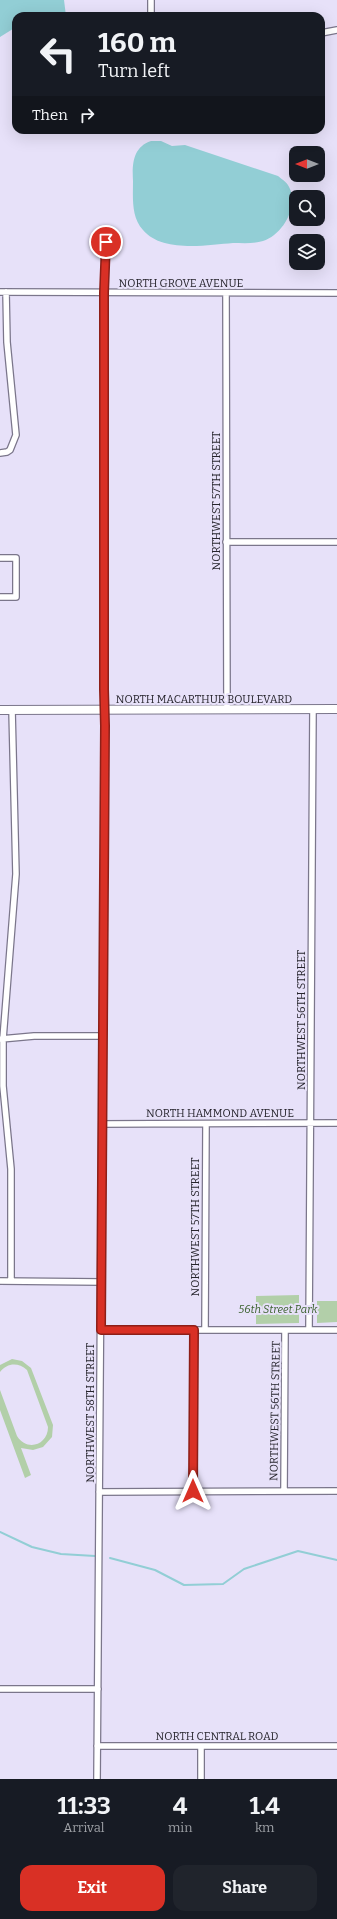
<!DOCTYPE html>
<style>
:root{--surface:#171b24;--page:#20242c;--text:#f1f3f6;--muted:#9ea1a6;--accent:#d93025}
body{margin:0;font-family:Bitter,serif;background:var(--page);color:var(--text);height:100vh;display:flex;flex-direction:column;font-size:15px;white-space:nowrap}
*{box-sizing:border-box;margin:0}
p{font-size:13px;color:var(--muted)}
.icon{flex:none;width:22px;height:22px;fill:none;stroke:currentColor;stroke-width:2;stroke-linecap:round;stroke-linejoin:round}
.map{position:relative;height:1779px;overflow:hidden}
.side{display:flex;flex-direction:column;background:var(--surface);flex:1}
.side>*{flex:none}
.guide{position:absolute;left:12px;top:12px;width:313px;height:122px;border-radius:12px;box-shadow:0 4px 16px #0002;background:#171b24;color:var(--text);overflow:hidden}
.needle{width:26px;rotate:270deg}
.controls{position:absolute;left:289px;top:146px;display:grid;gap:8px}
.controls a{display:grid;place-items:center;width:36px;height:36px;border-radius:8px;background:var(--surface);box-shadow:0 4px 16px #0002;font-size:20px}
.pin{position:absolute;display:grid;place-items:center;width:34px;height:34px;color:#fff;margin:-17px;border:2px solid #fff;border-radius:50%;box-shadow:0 1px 4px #0007}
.me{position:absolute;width:44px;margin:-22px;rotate:0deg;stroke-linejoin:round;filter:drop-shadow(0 0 3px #0008)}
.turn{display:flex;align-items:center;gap:14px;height:84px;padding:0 20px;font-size:18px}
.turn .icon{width:52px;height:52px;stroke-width:2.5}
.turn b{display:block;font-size:28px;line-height:34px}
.then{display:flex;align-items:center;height:38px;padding:0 20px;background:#0003;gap:8px;font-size:15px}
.eta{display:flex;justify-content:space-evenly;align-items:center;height:68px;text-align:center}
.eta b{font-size:24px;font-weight:700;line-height:28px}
.primary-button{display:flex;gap:8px;margin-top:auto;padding:8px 20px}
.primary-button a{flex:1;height:46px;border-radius:12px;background:var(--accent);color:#fff;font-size:16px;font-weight:700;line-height:46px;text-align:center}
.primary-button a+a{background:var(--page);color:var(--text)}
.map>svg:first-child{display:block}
.green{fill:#b2cfa9}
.water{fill:#92ced5}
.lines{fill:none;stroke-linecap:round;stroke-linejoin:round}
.stream{stroke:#92ced5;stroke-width:2}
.minor-casing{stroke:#7b768b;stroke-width:8}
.secondary-casing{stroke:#7b768b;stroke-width:10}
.minor{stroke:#fff;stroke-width:5.5}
.secondary{stroke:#fff;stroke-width:8}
.route-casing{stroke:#8d1f18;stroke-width:10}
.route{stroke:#d93025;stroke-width:7}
.labels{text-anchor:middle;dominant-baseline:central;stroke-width:4;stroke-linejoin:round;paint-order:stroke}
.street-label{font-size:11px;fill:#26242c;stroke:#e7e1f9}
.park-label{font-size:11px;font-style:italic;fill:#385f2b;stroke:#e7e1f9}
</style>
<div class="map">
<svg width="337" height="1779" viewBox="0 0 337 1779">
<rect width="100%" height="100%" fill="#e7e1f9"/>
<path class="green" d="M299,1295V1323L256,1324V1296Z
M317,1301H337V1322L317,1323Z
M12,1359L22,1361L31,1368L53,1425L52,1437L43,1447L33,1450L21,1448L31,1475L25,1478L0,1410V1390L17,1436C27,1452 48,1445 48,1427L27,1370C18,1362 7,1363 0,1372V1365Z"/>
<path class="water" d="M0,0H64L66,16H16V27L0,37Z
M151,141H161L172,146L185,145L278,176C283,180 288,183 290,189C298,208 282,235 263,241C254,244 242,243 233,243C207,245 162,253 143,230C131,217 133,198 133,181C132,164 133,147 151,141Z"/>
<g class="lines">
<path class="stream" d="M0,1532L32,1547L61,1554L95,1556
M110,1558L155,1570L184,1585L223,1584L244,1569L298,1551L337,1560"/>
<defs>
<path id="minor" d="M151,0V16
M321,33L337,30
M0,292L337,293
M226,293L227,709
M0,453L7,452L10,450L16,435L7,342L6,292
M226,542H337
M0,558H16V597H0
M1,1039L34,1036H102
M102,1124L337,1123
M0,1281L101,1282
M11,1281V1169L3,1086V1039L16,874L12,710
M101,1330H337
M205,1330L206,1124
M309,1330L313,709
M193,1491L194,1330
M284,1491L285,1330
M99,1492L337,1491
M0,1689H98
M97,1746H337
M97,1779L105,726L104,689V293L106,242L103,232
M201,1779V1746"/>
<path id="secondary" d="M0,710L337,709"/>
</defs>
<use href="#minor" class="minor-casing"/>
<use href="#secondary" class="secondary-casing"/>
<use href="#minor" class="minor"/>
<use href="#secondary" class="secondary"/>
</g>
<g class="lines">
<defs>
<path id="route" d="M106,242L104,293V689L105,726L101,1330H194L193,1491"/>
</defs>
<use href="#route" class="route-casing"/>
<use href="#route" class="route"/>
</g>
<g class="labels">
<g class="street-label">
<text x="181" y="283">NORTH GROVE AVENUE</text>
<text transform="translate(216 501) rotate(-90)">NORTHWEST 57TH STREET</text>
<text x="204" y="699">NORTH MACARTHUR BOULEVARD</text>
<text transform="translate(301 1020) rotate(-90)">NORTHWEST 56TH STREET</text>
<text x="220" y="1113">NORTH HAMMOND AVENUE</text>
<text transform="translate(195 1227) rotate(-90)">NORTHWEST 57TH STREET</text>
<text transform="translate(275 1411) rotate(-89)">NORTHWEST 56TH STREET</text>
<text transform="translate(90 1413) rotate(-90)">NORTHWEST 58TH STREET</text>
<text x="217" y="1736">NORTH CENTRAL ROAD</text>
</g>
<g class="park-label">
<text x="278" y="1309">56th Street Park</text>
</g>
</g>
</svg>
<div class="controls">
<a><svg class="needle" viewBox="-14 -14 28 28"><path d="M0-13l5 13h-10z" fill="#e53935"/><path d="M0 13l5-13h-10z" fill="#9ea1a6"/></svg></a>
<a><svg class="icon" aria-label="search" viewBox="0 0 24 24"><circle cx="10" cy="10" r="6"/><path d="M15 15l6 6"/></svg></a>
<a><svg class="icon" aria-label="layers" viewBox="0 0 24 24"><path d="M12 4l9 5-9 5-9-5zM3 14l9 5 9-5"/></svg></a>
</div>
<div class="pin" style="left:106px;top:242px;background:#d93025"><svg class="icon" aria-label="arrive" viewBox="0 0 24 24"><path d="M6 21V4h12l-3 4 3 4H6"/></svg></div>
<svg class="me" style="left:193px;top:1491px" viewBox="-20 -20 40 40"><path d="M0-17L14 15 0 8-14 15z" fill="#d93025" stroke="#fff" stroke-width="4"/></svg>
<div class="guide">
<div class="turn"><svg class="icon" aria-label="left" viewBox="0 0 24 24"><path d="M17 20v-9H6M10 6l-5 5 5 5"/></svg><div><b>160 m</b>Turn left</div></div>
<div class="then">Then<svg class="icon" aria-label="right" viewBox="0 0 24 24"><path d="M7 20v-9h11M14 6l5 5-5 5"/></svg></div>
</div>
</div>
<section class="side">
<div class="eta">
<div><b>11:33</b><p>Arrival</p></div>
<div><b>4</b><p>min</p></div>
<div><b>1.4</b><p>km</p></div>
</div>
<div class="primary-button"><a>Exit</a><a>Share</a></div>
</section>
